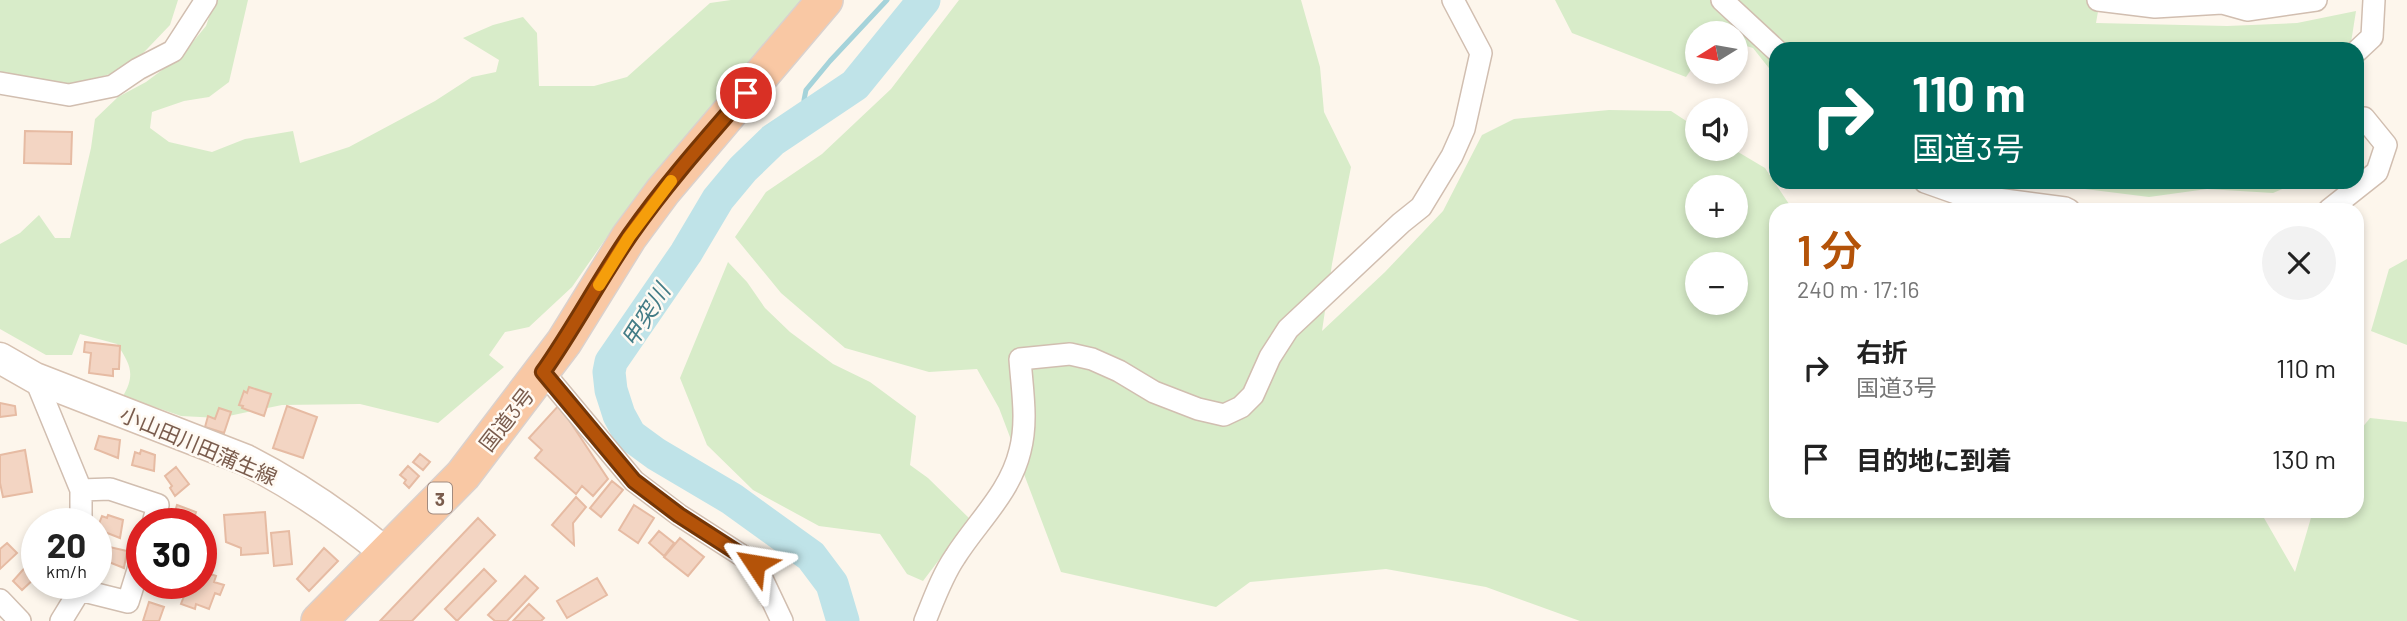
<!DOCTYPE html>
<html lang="ja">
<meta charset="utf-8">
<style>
:root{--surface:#fff;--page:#f2f2f2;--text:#222;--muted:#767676;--accent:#b45309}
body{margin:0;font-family:Barlow,"Noto Sans JP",sans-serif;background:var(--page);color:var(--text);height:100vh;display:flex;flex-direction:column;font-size:26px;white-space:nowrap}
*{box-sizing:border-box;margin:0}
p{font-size:23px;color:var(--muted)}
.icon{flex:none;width:38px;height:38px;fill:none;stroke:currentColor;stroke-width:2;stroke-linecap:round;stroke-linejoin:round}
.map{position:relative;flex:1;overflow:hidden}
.side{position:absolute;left:1769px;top:203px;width:595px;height:315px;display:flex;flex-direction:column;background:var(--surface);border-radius:21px;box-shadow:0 4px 10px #0003}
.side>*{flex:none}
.guide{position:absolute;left:1769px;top:42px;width:595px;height:147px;border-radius:21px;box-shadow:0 4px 10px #0003;background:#00695c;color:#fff;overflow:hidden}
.needle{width:46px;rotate:259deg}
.buttons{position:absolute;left:1685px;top:21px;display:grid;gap:14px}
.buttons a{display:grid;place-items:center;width:63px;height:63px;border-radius:50%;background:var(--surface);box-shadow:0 4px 10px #0003;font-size:35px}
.speed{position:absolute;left:21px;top:508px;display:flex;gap:14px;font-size:35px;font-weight:700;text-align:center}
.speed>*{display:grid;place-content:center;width:91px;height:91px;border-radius:50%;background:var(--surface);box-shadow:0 4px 10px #0003;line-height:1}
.speed small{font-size:18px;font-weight:400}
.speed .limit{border:10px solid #d22;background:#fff;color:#111}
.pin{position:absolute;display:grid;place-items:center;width:60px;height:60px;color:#fff;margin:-30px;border:4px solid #fff;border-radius:50%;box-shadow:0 2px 7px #0007}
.me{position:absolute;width:77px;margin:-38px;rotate:303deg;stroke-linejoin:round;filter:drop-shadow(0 0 5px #0008)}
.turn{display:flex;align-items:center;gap:24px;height:147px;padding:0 28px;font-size:32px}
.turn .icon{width:91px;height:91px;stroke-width:2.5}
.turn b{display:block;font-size:49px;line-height:60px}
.round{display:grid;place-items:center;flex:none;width:74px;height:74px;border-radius:37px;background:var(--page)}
.overview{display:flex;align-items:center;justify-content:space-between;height:119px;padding:0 28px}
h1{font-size:42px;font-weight:600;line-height:52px;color:var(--accent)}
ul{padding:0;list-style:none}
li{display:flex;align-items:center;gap:21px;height:91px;padding:0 28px}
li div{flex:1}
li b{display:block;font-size:26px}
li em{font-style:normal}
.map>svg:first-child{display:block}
.green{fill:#d8ecc9;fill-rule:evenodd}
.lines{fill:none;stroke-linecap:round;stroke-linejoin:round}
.stream{stroke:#a5d3da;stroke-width:5}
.river{stroke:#bfe3e8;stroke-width:33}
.building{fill:#f3d5c3;stroke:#e6bba3;stroke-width:2}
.minor-casing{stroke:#d1beb0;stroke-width:24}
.secondary-casing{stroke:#d6c0b0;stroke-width:33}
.trunk-casing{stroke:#dad1cd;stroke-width:38}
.minor{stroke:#fff;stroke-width:21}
.secondary{stroke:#fff;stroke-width:30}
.trunk{stroke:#f9c8a4;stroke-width:35}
.route-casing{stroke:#753606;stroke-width:18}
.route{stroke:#b45309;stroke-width:12}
.slow{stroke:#f59e0b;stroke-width:12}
.labels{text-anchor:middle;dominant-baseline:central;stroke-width:5;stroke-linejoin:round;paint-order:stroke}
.shield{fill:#fffaf3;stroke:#a28b7f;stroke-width:2}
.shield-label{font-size:19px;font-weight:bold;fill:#7a5c4d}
.street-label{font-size:21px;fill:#7a5c4d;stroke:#fffaf3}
.water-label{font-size:23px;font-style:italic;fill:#437c86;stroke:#fffaf3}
</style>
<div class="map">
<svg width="2407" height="621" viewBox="0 0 2407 621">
<rect width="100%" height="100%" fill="#fdf6ec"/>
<path class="green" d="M0,0H178L170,25L127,70L91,79L51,94L0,81Z
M215,0H248L229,82L209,97L184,101L152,112L150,128L169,142L212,152L245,139L293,131L300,163L349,147L435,101L472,77L496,72L499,60L463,38L493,25L523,17L537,33L539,86H594L627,77L710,3L731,0H807L623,214L572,287L529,327L505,332L489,355L504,367L438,423L360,404L282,405L219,418L181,416L123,396C136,374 130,364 117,344L80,334L72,355H46L0,329V244L20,233L39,215L55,238H70L91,148L95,119L118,97L146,82L182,55L206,26Z
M959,0H1301L1320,67L1324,112L1351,167L1332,264L1322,331L1385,272L1443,211L1482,135L1514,119L1609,110L1671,111L1697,128L1698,149H1733L1765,168L1793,210H1776V511H2260L2295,572L2313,511H2357V434L2370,418L2407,422V621H1580L1486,587L1386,569L1250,582L1216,607L1061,572L999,408L977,369L929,372L845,348L781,293L735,237L766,192L822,154L891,89ZM1698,187H1736V226H1698ZM1698,264H1736V303H1698Z
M1555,0H2100L2096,23L2227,26L2297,23L2356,11L2350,49H1776V77L1753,48L1736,43V33H1698L1697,61L1686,77L1572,33Z
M2047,182H2298L2273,193L2207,189L2149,197L2053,185Z
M2407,259V345L2371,331L2389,269Z
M728,262L747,282L765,308L790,332L833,364L870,382L916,416L910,465L928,478L970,519L923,581L907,574L880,534L819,526L753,490L707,445L680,378Z"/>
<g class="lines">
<path class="stream" d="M807,119L804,100L806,90L830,61L887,0"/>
<path class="river" d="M843,621L832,584L811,556L732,499L656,454L630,435L619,415L611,390L609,372L611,362L686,253L718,199L743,169L773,140L855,85L924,0"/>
</g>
<path class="building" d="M25,131L72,132L71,164L24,163Z
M85,342L120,346L119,369H113V376L89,373L91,353L84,352Z
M249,387L271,394L264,416L242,408L243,406L239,405L244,391L247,393Z
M0,403L15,406L16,415L0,417Z
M559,405L608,479L593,496L582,486L576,494L535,458L542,450L529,438Z
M287,406L317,417L303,458L273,448Z
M219,408L231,412L224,433L205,427L208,416L215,419Z
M99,436L120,440L118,458L95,449Z
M25,450L32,492L3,497L0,483V455Z
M141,450L155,455L154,471L132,465L135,452L140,454Z
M420,454L430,462L423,470L413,462Z
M408,466L419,476L409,488L404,483L406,480L400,475Z
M176,467L189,484L175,496L170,488L172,486L165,476Z
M612,481L623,490L601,517L590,508Z
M576,497L586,507L573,523L574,545L552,525Z
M177,505L196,512L193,521L196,523L172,521Z
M634,505L654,518L638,543L619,530Z
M265,512L268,553L241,555V548L226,542L224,515Z
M108,515L123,520L120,538L97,529L102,516L107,518Z
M478,518L495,535L412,621H380Z
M289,531L292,564L274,566L271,533Z
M659,531L674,543L664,556L649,543Z
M680,538L704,557L688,576L664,557Z
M7,543L17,553L0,569V549Z
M105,546L127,551L124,568L101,559Z
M324,548L338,561L309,591L297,579Z
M29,563L37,572V576L22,590L13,581Z
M484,569L496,581L457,621L445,609Z
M201,571L216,576L214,582L224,585L220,595L215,593L209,609L196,604L195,609L181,604L189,583H201Z
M525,576L538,588L507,621H495L488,615Z
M597,578L607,595L567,618L557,601Z
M149,602L164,607L159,621H143Z
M529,604L544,618L541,621H513Z"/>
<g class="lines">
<defs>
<path id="minor" d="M1722,0L1776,50
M2098,0L2155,7L2222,3L2247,10L2316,0
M2357,51L2372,37L2374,0
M0,83L69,95L113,86L138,69L173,51L206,0
M1925,182L1959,194L2065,208L2069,210
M2329,210L2377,172L2386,145L2364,118H2357
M543,372L634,481L679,515L755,564L782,621
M35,378L81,490V523
M81,490L110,489L158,505L153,523
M80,583V590L128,602L142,557
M0,600L20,621
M61,621L80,590
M925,621C934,599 942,576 955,557C977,522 1010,493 1020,451C1028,421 1022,389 1020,359L1070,354L1092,359L1119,371L1154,392L1198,409L1224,415L1241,407L1253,395L1270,357L1288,329L1401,223L1421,207L1452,156L1464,129L1481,53L1453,0"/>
<path id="secondary" d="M0,358L35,378L246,460C297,486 342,517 386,553"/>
<path id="trunk" d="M319,621L463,475L564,342L629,237L663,191L825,0"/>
</defs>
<use href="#minor" class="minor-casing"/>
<use href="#secondary" class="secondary-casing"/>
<use href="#trunk" class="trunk-casing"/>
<use href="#minor" class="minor"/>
<use href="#secondary" class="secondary"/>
<use href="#trunk" class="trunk"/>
</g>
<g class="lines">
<defs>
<path id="route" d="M746,93C706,139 665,185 630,235C599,280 574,328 543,372L634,481L679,515L755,564"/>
</defs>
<use href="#route" class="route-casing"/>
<use href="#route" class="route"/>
<path class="slow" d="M599,285L629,237L671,181"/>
</g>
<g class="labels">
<rect class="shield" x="428" y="482.5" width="24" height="31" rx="5"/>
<g class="shield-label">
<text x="440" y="498">3</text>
</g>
<g class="street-label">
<text transform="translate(506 419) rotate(-52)">国道3号</text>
<text transform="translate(199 445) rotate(23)">小山田川田蒲生線</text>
</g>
<g class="water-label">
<text transform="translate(645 315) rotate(-58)">甲突川</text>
</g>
</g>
</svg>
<div class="buttons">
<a><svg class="needle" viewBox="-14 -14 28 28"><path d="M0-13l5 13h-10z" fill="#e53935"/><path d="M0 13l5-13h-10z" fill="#767676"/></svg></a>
<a><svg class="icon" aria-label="sound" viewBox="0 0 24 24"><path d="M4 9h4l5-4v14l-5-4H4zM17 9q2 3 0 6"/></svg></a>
<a>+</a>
<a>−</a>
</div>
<div class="speed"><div>20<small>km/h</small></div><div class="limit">30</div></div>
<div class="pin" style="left:746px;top:93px;background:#d93025"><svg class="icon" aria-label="arrive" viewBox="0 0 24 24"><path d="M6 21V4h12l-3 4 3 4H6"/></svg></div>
<svg class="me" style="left:755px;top:564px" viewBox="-20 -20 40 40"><path d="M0-17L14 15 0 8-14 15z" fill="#b45309" stroke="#fff" stroke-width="4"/></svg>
<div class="guide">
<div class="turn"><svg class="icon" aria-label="right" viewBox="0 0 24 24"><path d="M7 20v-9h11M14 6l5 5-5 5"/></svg><div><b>110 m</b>国道3号</div></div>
</div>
<section class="side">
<div class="overview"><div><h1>1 分</h1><p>240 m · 17:16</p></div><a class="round"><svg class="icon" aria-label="close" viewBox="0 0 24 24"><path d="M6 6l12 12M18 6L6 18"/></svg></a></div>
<ul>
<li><svg class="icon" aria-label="right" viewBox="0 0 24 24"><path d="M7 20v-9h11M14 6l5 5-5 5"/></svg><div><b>右折</b><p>国道3号</p></div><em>110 m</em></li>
<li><svg class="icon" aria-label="arrive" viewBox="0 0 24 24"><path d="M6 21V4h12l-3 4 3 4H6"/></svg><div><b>目的地に到着</b></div><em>130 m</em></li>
</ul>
</section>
</div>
